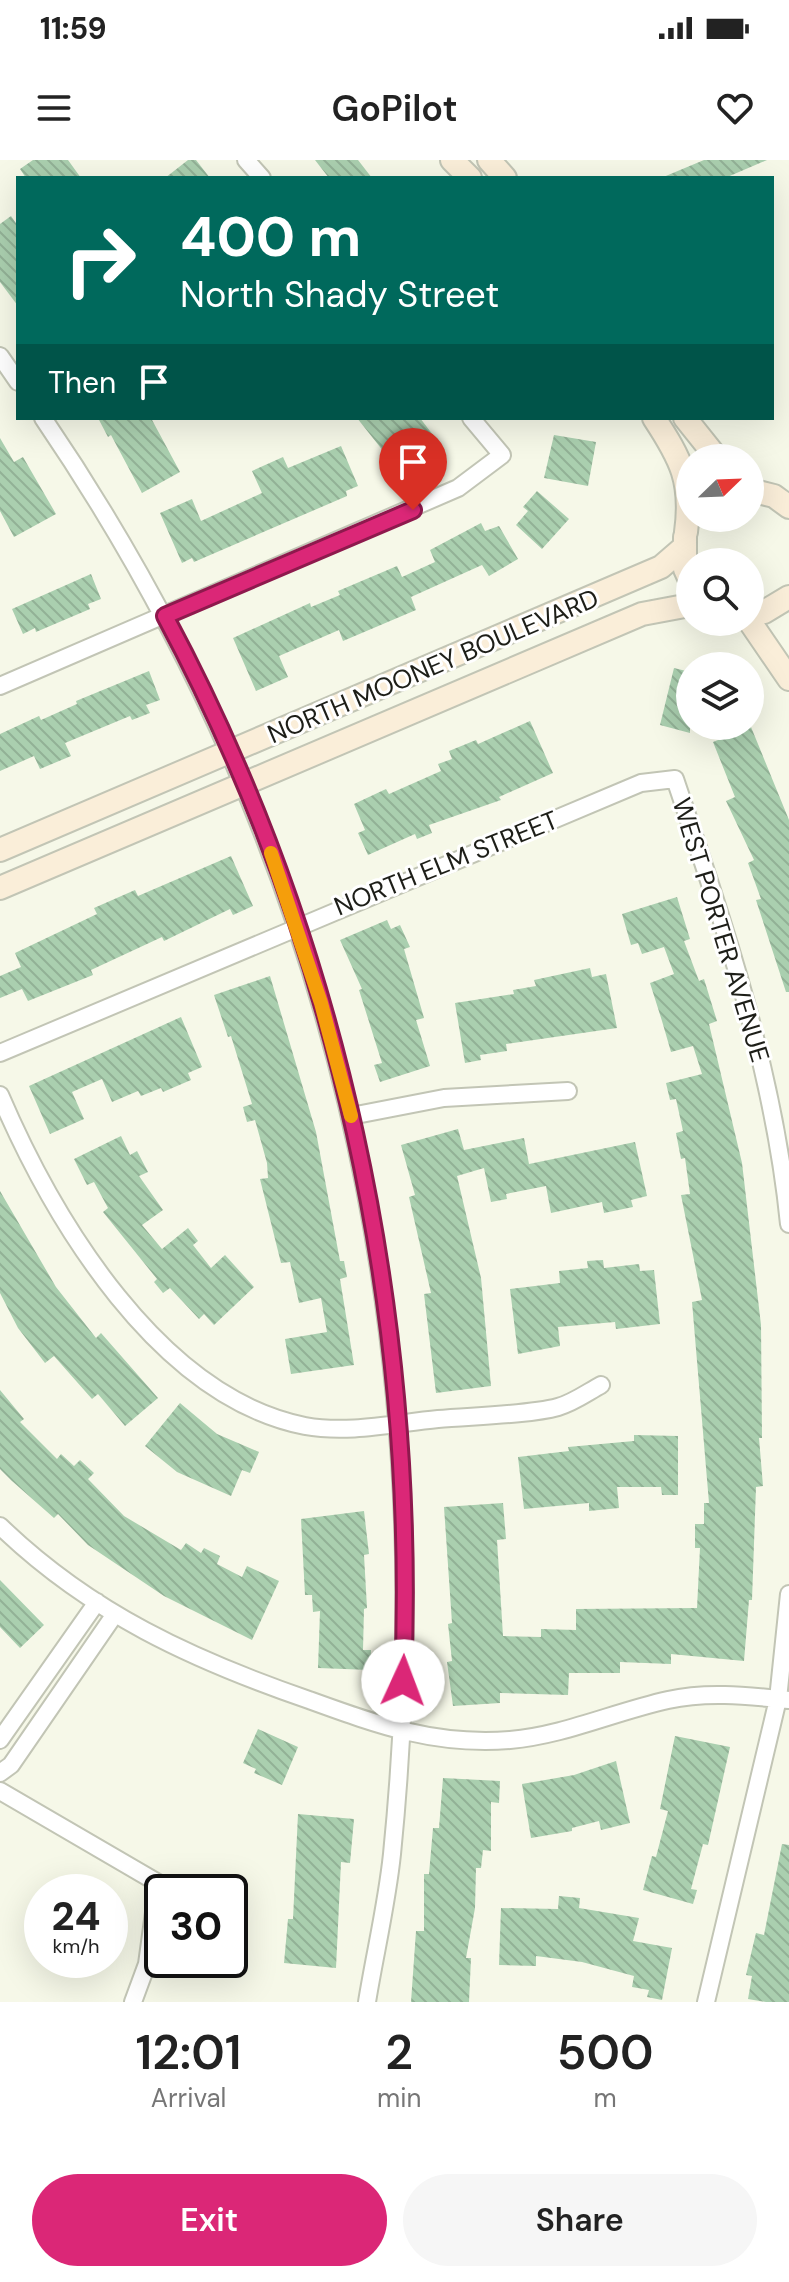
<!DOCTYPE html>
<style>
:root{--surface:#fff;--page:#f6f6f6;--text:#222;--muted:#767676;--accent:#db2777}
body{margin:0;font-family:"DM Sans",sans-serif;background:var(--page);color:var(--text);height:100vh;display:flex;flex-direction:column;font-size:30px;white-space:nowrap}
*{box-sizing:border-box;margin:0}
p{font-size:26px;color:var(--muted)}
.icon{flex:none;width:44px;height:44px;fill:none;stroke:currentColor;stroke-width:2;stroke-linecap:round;stroke-linejoin:round}
.map{position:relative;height:1842px;overflow:hidden}
.details{display:flex;flex-direction:column;background:var(--surface);flex:1}
.details>*{flex:none}
.hud{position:absolute;left:16px;top:16px;width:758px;height:244px;border-radius:0px;box-shadow:0 8px 32px #0002;background:#00695c;color:#fff;overflow:hidden}
.needle{width:52px;rotate:67deg}
.fabs{position:absolute;left:676px;top:284px;display:grid;gap:16px}
.fabs a{display:grid;place-items:center;width:88px;height:88px;border-radius:50%;background:var(--surface);box-shadow:0 8px 32px #0002;font-size:40px}
.speed{position:absolute;left:24px;top:1714px;display:flex;gap:16px;font-size:40px;font-weight:700;text-align:center}
.speed>*{display:grid;place-content:center;width:104px;height:104px;border-radius:50%;background:var(--surface);box-shadow:0 8px 32px #0002;line-height:1}
.speed small{font-size:20px;font-weight:400}
.speed .limit{border:4px solid #111;border-radius:12px;background:#fff;color:#111}
.pin{position:absolute;display:grid;place-items:center;width:68px;height:68px;color:#fff;margin:-82px -34px;border-radius:50% 50% 50% 0;rotate:-45deg;box-shadow:0 0 8px #0007}
.pin .icon{rotate:45deg}
.me{position:absolute;width:88px;margin:-44px;rotate:2deg;stroke-linejoin:round;filter:drop-shadow(0 0 6px #0008)}
.turn{display:flex;align-items:center;gap:28px;height:168px;padding:0 32px;font-size:36px}
.turn .icon{width:104px;height:104px;stroke-width:2.5}
.turn b{display:block;font-size:56px;line-height:68px}
.then{display:flex;align-items:center;height:76px;padding:0 32px;background:#0003;gap:16px;font-size:30px}
.eta{display:flex;justify-content:space-evenly;align-items:center;height:136px;text-align:center}
.eta b{font-size:48px;font-weight:600;line-height:56px}
.primary-button{display:flex;gap:16px;margin-top:auto;padding:16px 32px}
.primary-button a{flex:1;height:92px;border-radius:48px;background:var(--accent);color:#fff;font-size:32px;font-weight:600;line-height:92px;text-align:center}
.primary-button a+a{background:var(--page);color:var(--text)}
.status{display:flex;justify-content:space-between;align-items:center;height:56px;padding:0 40px;background:var(--surface);direction:ltr}
.status svg{height:22px;fill:currentColor}
header{display:flex;justify-content:space-between;align-items:center;height:104px;padding:0 32px;background:var(--surface);font-size:36px;font-weight:600}
.map>svg:first-child{display:block}
.building{fill:url(#building-back-hatch)}
.lines{fill:none;stroke-linecap:round;stroke-linejoin:round}
.street-casing{stroke:#c2c5b5;stroke-width:20}
.secondary-casing{stroke:#c2c5b5;stroke-width:26}
.street{stroke:#fff;stroke-width:16}
.secondary{stroke:#faeed9;stroke-width:22}
.route-casing{stroke:#8e194d;stroke-width:20}
.route{stroke:#db2777;stroke-width:14}
.slow{stroke:#f59e0b;stroke-width:14}
.labels{text-anchor:middle;dominant-baseline:central;stroke-width:6;stroke-linejoin:round;paint-order:stroke}
.street-label{font-size:26px;fill:#1d1e18;stroke:#fff}
</style>
<div class="status"><b>11:59</b><svg viewBox="0 0 49 12"><path d="M0 12V9h3v3zM5 12V6h3v6zM10 12V3h3v9zM15 12V0h3v12zM26 1h20v11H26zM47 4h2v5h-2z"/></svg></div>
<header><svg class="icon" aria-label="menu" viewBox="0 0 24 24"><path d="M4 6h16M4 12h16M4 18h16"/></svg>GoPilot<svg class="icon" aria-label="heart" viewBox="0 0 24 24"><path d="M12 20l-8-8c-3-5 5-10 8-4 3-6 11-1 8 4z"/></svg></header>
<div class="map">
<svg width="789" height="1842" viewBox="0 0 789 1842">
<defs>
<pattern id="building-back-hatch" width="6" height="6" patternUnits="userSpaceOnUse" patternTransform="scale(2)"><rect width="6" height="6" fill="#aacfaf"/><path d="M-1 5l2 2M0 0l6 6M5-1l2 2" fill="none" stroke="#92b196"/></pattern>
</defs>
<rect width="100%" height="100%" fill="#f6f8e8"/>
<path class="building" d="M33,0H68L81,18H26L20,9Z
M188,0H196L210,18H165Z
M315,0H358L372,18H329Z
M704,0H767L725,18H661Z
M11,56L18,66V146L0,122V64Z
M98,258H151L180,312L142,333L111,275L108,277Z
M357,258H420L433,275L426,280L435,291L403,316Z
M554,275L596,282L588,326L544,318Z
M0,278L14,302L23,297L56,354L14,377L0,351Z
M341,286L358,326L346,331L347,336L194,402L192,398L182,403L160,353L192,339L201,361L262,333L252,311L283,297L288,308Z
M537,331L569,359L542,389L516,365L528,351L523,347Z
M481,363L485,371L499,366L518,399L489,416L482,405L411,437L416,450L343,481L339,470L279,496L288,517L256,531L233,478L310,443L311,447L340,435L338,431L397,406L402,417L435,402L430,390Z
M91,414L101,439L88,444L90,449L36,472L35,468L23,474L12,449Z
M674,508L690,512V573L660,565Z
M149,511L160,540L146,545L150,553L132,560L130,556L65,583L71,596L40,609L34,596L0,611V574L39,556L41,560L77,544L76,541Z
M530,561L553,613L499,637L501,640L429,665L432,673L417,679L415,674L368,695L358,673L365,670L354,644L386,629L389,634L441,611L438,604L452,599L449,591L476,580L478,584Z
M751,567L789,660V832H786L756,740L761,739L748,703L754,700L726,641L735,637L713,582Z
M231,696L253,746L233,755L230,749L164,781L162,777L91,810L93,815L28,841L22,829L0,838V816L21,807L15,793L97,754L94,748L135,730L138,736Z
M677,737L690,779L684,781L699,821L704,819L717,861L709,864L742,1003L761,1165L762,1278H759L763,1326L756,1327L752,1440H749L744,1501L671,1494V1504L620,1502V1513H569L568,1535L500,1533V1543L453,1546L447,1502L452,1501L448,1464L452,1463L444,1347L503,1343L506,1379L497,1380L503,1476L541,1477V1469L576,1470V1449L697,1448L700,1388H695V1364H704V1343H709L692,1142L702,1140L681,1035L690,1034L685,998L681,999L676,973L683,971L676,939L670,940L666,923L702,914L693,886L671,892L662,861L650,823L674,814L664,787L642,794L638,783L631,785L622,754Z
M387,760L391,769L400,765L410,787L404,789L424,858L416,860L430,906L380,922L374,905L382,903L359,830L362,829L340,780Z
M590,808L592,817L606,814L617,868L506,884L507,891L480,895L481,900L465,903L455,843L514,834L513,830L536,826L534,820Z
M270,816L316,972L340,1101H344L347,1117L340,1119L354,1205L291,1214L285,1179L327,1172L321,1138L299,1143L290,1102L281,1103L260,1019L268,1018L267,1003L255,960L247,962L243,947L252,944L231,876L228,877L214,835Z
M181,857L202,907L188,913L191,920L163,932L161,928L141,936L138,931L112,942L102,919L72,932L84,959L50,974L29,926Z
M458,969L464,990L524,978L529,1004L635,982L647,1036L631,1040L633,1047L604,1053L602,1042L551,1053L546,1026L506,1034L507,1039L491,1042L484,1008L457,1016L481,1118L491,1226L436,1233L424,1134L431,1133L409,1037L415,1035L401,985Z
M121,976L130,995L137,991L148,1012L139,1016L163,1050L142,1065L162,1089L188,1068L198,1081L193,1085L211,1108L225,1095L254,1127L214,1165L204,1154L199,1159L170,1128L163,1133L154,1122L157,1119L103,1052L108,1048L94,1022L87,1025L74,999Z
M0,1031L56,1127L96,1178L101,1173L158,1238L125,1266L98,1234L92,1239L54,1196L45,1203L18,1168L0,1133Z
M603,1100L604,1108L639,1104L640,1111L654,1110L660,1164L616,1169L615,1162L558,1167L560,1186L518,1194L510,1129L560,1123L559,1111L588,1108L587,1101Z
M0,1230L24,1259L20,1262L57,1299L61,1294L74,1306L80,1300L94,1313L88,1319L124,1356L181,1390L186,1383L201,1393L204,1388L220,1396L217,1404L242,1417L247,1406L279,1421L252,1480L164,1436L88,1385L58,1354L54,1358L12,1321L0,1309Z
M180,1243L217,1274L259,1292L250,1313L242,1310L231,1336L177,1312L145,1286Z
M634,1275L678,1276V1335H662L661,1327H617L619,1348L589,1351V1343L524,1349L518,1297L569,1291L568,1287L634,1281Z
M364,1351L369,1394L364,1395L367,1448L364,1449L363,1490H371L370,1510L318,1508L320,1451L313,1452L312,1435H305L301,1359Z
M0,1420L44,1465L20,1488L0,1467Z
M258,1569L298,1587L282,1625L254,1613L256,1609L243,1603Z
M675,1576L730,1587L708,1685L703,1684L691,1729L697,1730L693,1744L643,1730L652,1696L656,1697L668,1651L660,1649Z
M616,1601L630,1663L601,1670L599,1661L572,1668V1671L531,1678L522,1624L574,1615Z
M443,1618L500,1621L499,1643L491,1642V1691L483,1690L481,1708H476L475,1748L466,1798H471L469,1842H411L416,1771H424V1714H429L433,1668H439Z
M298,1654L354,1659L350,1703L341,1702L336,1808L284,1803L288,1759H293Z
M782,1684L789,1685V1842H766L748,1839L752,1816L746,1815L756,1773L764,1775Z
M559,1736L580,1738L579,1748L639,1758L633,1781L672,1788L662,1840L647,1837L649,1830L632,1827L634,1816L582,1802L536,1796V1806L499,1805L501,1748L558,1749Z"/>
<g class="lines">
<defs>
<path id="street" d="M246,0L262,18
M0,196L18,222
M43,258C336,688 444,1179 392,1694C387,1743 375,1793 367,1842
M0,526L458,328L502,295L471,258
M0,893L641,623L675,619C724,764 774,911 789,1064
M0,935C54,1061 159,1237 305,1266C349,1274 395,1263 438,1259C470,1256 529,1255 558,1247C573,1243 588,1232 601,1225
M351,956L444,938L568,931
M0,1366C90,1453 193,1500 309,1540C378,1565 435,1586 510,1580C565,1575 614,1552 668,1540C708,1531 749,1536 789,1540
M0,1580L97,1442
M0,1613L11,1605L115,1454
M0,1631L158,1723L147,1804L133,1842
M706,1842L778,1539L789,1434"/>
<path id="secondary" d="M452,0L470,18
M489,0L505,18
M654,258C681,299 693,322 686,372
M685,258L717,298
M750,330L774,336L789,347
M685,377V409L690,420
M750,454L764,452L789,437
M750,462L789,519
M0,690L661,407L683,388
M0,728L642,454L690,445"/>
</defs>
<use href="#street" class="street-casing"/>
<use href="#secondary" class="secondary-casing"/>
<use href="#street" class="street"/>
<use href="#secondary" class="secondary"/>
</g>
<g class="lines">
<defs>
<path id="route" d="M403,1521C418,1154 339,781 165,456L413,350"/>
</defs>
<use href="#route" class="route-casing"/>
<use href="#route" class="route"/>
<path class="slow" d="M271,693L321,843L351,956"/>
</g>
<g class="labels">
<g class="street-label">
<text transform="translate(433 506) rotate(-23)">NORTH MOONEY BOULEVARD</text>
<text transform="translate(446 703) rotate(-22)">NORTH ELM STREET</text>
<text transform="translate(721 770) rotate(73)">WEST PORTER AVENUE</text>
</g>
</g>
</svg>
<div class="fabs">
<a><svg class="needle" viewBox="-14 -14 28 28"><path d="M0-13l5 13h-10z" fill="#e53935"/><path d="M0 13l5-13h-10z" fill="#767676"/></svg></a>
<a><svg class="icon" aria-label="search" viewBox="0 0 24 24"><circle cx="10" cy="10" r="6"/><path d="M15 15l6 6"/></svg></a>
<a><svg class="icon" aria-label="layers" viewBox="0 0 24 24"><path d="M12 4l9 5-9 5-9-5zM3 14l9 5 9-5"/></svg></a>
</div>
<div class="speed"><div>24<small>km/h</small></div><div class="limit">30</div></div>
<div class="pin" style="left:413px;top:350px;background:#d93025"><svg class="icon" aria-label="arrive" viewBox="0 0 24 24"><path d="M6 21V4h12l-3 4 3 4H6"/></svg></div>
<svg class="me" style="left:403px;top:1521px" viewBox="-20 -20 40 40"><circle r="19" fill="#fff"/><path d="M0-13L10 11 0 6-10 11z" fill="#db2777"/></svg>
<div class="hud">
<div class="turn"><svg class="icon" aria-label="right" viewBox="0 0 24 24"><path d="M7 20v-9h11M14 6l5 5-5 5"/></svg><div><b>400 m</b>North Shady Street</div></div>
<div class="then">Then<svg class="icon" aria-label="arrive" viewBox="0 0 24 24"><path d="M6 21V4h12l-3 4 3 4H6"/></svg></div>
</div>
</div>
<section class="details">
<div class="eta">
<div><b>12:01</b><p>Arrival</p></div>
<div><b>2</b><p>min</p></div>
<div><b>500</b><p>m</p></div>
</div>
<div class="primary-button"><a>Exit</a><a>Share</a></div>
</section>
